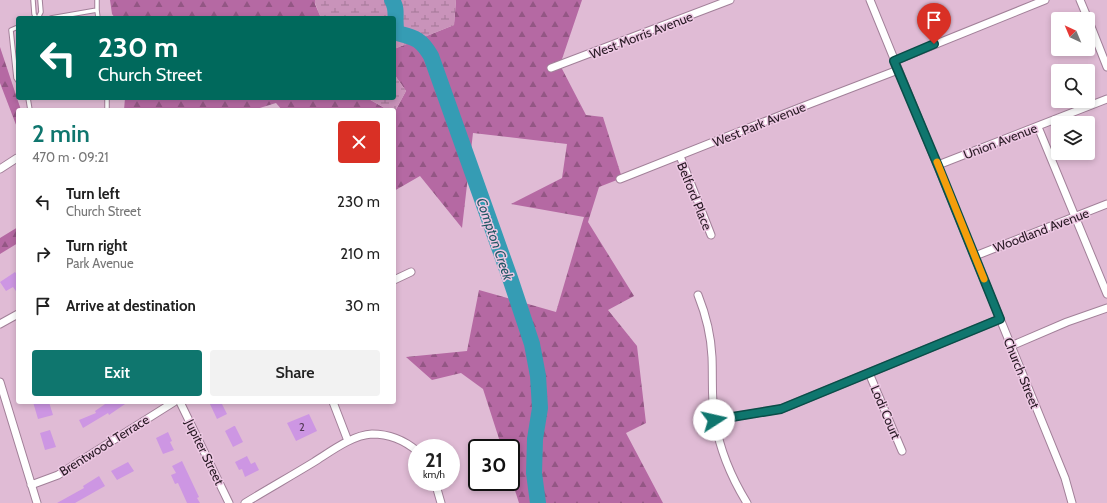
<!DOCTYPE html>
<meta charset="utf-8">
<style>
:root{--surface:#fff;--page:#f2f2f2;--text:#222;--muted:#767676;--accent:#0f766e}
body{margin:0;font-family:Cabin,sans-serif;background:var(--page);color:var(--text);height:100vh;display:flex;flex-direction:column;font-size:15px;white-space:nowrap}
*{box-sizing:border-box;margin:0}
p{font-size:13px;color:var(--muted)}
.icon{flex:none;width:22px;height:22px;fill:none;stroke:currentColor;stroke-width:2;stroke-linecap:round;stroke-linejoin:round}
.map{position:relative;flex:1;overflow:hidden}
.side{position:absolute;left:16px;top:108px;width:380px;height:296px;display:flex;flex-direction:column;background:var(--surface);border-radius:4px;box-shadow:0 2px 6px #0003}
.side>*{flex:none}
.guide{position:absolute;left:16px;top:16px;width:380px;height:84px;border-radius:4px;box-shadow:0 2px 6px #0003;background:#00695c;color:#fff;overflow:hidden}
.needle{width:26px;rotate:316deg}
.buttons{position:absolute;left:1051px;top:12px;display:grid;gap:8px}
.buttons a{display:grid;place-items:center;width:44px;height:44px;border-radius:4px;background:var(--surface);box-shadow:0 2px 6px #0003;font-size:20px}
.speed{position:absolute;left:408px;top:439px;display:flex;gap:8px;font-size:20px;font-weight:700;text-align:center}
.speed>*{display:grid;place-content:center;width:52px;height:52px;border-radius:50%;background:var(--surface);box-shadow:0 2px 6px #0003;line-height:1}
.speed small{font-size:10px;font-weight:400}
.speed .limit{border:2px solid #111;border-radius:6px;background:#fff;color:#111}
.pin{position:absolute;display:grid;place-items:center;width:34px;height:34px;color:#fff;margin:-41px -17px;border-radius:50% 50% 50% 0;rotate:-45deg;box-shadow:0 0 4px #0007}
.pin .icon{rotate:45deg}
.me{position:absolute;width:44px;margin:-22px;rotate:80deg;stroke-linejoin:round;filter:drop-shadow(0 0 3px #0008)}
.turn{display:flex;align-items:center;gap:14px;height:84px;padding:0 16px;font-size:18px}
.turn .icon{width:52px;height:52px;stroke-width:2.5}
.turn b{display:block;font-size:28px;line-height:34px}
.round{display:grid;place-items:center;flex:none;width:42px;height:42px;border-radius:4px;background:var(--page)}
.summary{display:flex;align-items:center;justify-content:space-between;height:68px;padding:0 16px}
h1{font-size:24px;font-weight:600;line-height:30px;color:var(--accent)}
.action{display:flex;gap:8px;margin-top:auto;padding:8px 16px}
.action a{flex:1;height:46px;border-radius:4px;background:var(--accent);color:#fff;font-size:16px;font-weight:600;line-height:46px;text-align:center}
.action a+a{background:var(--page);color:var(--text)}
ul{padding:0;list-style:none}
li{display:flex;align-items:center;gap:12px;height:52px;padding:0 16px}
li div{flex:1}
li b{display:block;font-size:15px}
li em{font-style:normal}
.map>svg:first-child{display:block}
.forest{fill:url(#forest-firs)}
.wetland{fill:url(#wetland-marsh)}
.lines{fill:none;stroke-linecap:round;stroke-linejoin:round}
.river{stroke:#359cb4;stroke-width:16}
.building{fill:#cd96e3}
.service-casing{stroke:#a28099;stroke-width:5.5}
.minor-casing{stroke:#a28099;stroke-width:9}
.service{stroke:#fff;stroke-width:3.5}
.minor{stroke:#fff;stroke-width:7}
.route-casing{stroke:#0a4d48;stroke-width:10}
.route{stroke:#0f766e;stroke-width:7}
.slow{stroke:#f59e0b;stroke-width:7}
.labels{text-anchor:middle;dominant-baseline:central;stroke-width:3;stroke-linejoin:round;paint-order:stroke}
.number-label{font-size:11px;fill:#503853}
.street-label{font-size:13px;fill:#271923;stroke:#edc8e3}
.water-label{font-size:14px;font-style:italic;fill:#1e5663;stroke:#edc8e3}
</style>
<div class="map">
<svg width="1107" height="503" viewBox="0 0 1107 503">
<defs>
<pattern id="forest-firs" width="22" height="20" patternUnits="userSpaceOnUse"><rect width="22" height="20" fill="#b569a3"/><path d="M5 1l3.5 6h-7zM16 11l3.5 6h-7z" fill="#935684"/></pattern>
<pattern id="wetland-marsh" width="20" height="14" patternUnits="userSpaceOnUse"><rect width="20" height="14" fill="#c993ba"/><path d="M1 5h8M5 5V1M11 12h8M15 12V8" fill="none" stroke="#a37797"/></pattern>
</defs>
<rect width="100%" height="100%" fill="#e0bbd5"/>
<path class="forest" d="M110,0H315V4L321,18H115L112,14Z
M456,0H582L560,65L586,115L603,117L622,178L599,187L588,222L634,296L608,310L637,346L646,423L626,433L663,503H519L511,478V448H502L483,389L461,373L432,380L406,357L467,351L479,290L556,312L584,217L511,204L562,178L567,144L473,133L462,228L420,176L394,191V113L406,91L394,74V49L454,25Z
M0,47L21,110H18V130L0,83Z
M125,98H367L388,110H282L276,103L253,110H124Z
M18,227V243L0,254V238Z"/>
<path class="wetland" d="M315,0H456L454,25L394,49V18H321L315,3Z
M394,74L406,91L394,113V110H388L367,98H394Z"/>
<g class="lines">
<path class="river" d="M392,0C399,11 393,20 397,33C416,38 421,39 431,56L510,278L532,344L538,376L540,408L535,439L534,473L538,503"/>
</g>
<path class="building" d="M15,272L18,276V294L13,287L6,291L0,282Z
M33,402H49L53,415L38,419Z
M108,402H128L109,415L108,413L83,428L79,420L96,413L95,411Z
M209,402H221L227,414L217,419Z
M309,414L317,431L296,441L287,423Z
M234,426H235L243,442L233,447L225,431Z
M50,430L56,447L45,450L40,433Z
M168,432L172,441L170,442L174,450L163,454L156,438Z
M247,456L251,464L255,462L259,470L245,477L242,469L239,470L235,462Z
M182,461L199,497L197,498L200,503H187L178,483L175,484L171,475L176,473L172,466Z
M128,462L134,471L117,480L111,471Z
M99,476L105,486L75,503H57L84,488L83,486Z"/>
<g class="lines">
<defs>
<path id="service" d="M33,0L34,14L36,18
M97,10L98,18
M38,18L41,12L40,0
M51,18L97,10V0
M18,27L11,30L16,78L18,81
M28,98L30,110
M107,98V110"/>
<path id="minor" d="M870,0L1065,478L1072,503
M1080,0L1088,19
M1088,19L1107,67
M894,61L1045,0
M551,68L730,0
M1038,127L1107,294
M680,156L711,235
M938,165L1107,99
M0,169L17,158
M620,179L799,108L898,70
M975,256L1107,204
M394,280L411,272
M698,295C706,315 711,335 712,357C713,379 711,400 715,421C720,451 731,477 747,503
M0,324L18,314
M1011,346L1067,322L1107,308
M869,373L902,451
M0,382L37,503
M180,402L229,503
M333,402L348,441
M714,420L781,409L1000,319
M435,482L441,503
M31,485L58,475L174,402
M245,503C268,489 291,476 314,462C330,452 352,435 372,434C389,434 404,440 417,451"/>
</defs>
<use href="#service" class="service-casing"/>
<use href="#minor" class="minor-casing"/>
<use href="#service" class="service"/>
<use href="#minor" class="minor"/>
</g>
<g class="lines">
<defs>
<path id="route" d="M714,420L781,409L1000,319L939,168L894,61L934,44"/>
</defs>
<use href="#route" class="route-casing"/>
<use href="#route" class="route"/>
<path class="slow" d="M937,162L984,279"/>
</g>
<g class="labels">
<g class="number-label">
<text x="302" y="427">2</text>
</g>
<g class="street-label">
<text transform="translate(641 35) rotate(-21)">West Morris Avenue</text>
<text transform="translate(759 124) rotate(-22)">West Park Avenue</text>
<text transform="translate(1000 141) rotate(-21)">Union Avenue</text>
<text transform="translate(695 196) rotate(68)">Belford Place</text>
<text transform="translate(1041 230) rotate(-21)">Woodland Avenue</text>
<text transform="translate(1022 373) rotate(68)">Church Street</text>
<text transform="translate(886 412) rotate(67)">Lodi Court</text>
<text transform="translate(104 445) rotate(-32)">Brentwood Terrace</text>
<text transform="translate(205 452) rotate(64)">Jupiter Street</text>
</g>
<g class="water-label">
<text transform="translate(495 239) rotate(71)">Compton Creek</text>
</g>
</g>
</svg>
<div class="buttons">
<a><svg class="needle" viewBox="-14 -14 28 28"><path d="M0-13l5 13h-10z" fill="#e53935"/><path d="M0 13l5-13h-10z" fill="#767676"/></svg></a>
<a><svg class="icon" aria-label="search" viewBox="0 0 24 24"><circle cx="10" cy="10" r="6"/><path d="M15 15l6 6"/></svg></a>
<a><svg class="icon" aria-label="layers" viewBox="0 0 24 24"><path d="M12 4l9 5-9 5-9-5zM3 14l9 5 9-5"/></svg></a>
</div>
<div class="speed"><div>21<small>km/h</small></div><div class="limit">30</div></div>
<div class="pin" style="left:934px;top:44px;background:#d93025"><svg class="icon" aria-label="arrive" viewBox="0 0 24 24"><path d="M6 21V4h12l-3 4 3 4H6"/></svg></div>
<svg class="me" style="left:714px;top:420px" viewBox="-20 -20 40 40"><circle r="19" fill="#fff"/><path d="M0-13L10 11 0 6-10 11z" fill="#0f766e"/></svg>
<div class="guide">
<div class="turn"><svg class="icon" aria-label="left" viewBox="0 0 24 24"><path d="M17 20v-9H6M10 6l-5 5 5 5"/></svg><div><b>230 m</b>Church Street</div></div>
</div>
<section class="side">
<div class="summary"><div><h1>2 min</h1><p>470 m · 09:21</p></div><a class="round" style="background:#d93025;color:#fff"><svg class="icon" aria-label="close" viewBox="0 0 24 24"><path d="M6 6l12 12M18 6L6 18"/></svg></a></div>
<ul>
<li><svg class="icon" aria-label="left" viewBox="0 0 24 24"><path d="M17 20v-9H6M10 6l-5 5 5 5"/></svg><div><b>Turn left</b><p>Church Street</p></div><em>230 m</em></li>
<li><svg class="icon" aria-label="right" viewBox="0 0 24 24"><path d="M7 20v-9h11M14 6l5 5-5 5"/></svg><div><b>Turn right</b><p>Park Avenue</p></div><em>210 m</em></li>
<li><svg class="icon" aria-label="arrive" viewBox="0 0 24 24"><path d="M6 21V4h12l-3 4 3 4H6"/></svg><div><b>Arrive at destination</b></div><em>30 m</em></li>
</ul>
<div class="action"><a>Exit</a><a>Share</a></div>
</section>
</div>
